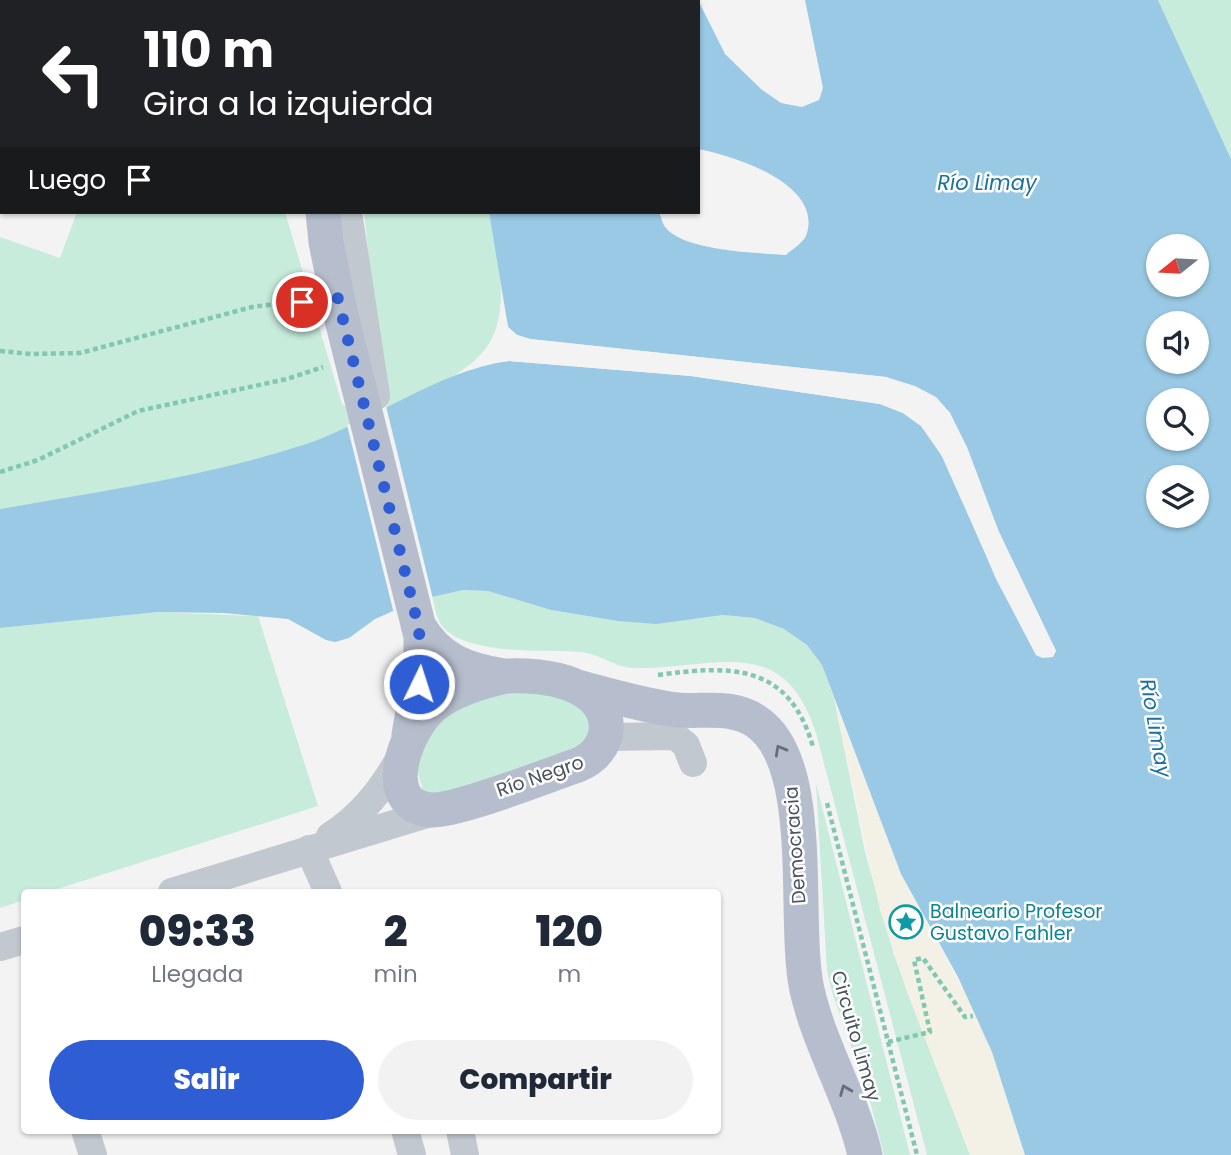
<!DOCTYPE html>
<html lang="es">
<meta charset="utf-8">
<style>
:root{--surface:#fff;--page:#f2f2f3;--text:#1f2937;--muted:#747a83;--accent:#2f5dd3}
body{margin:0;font-family:Poppins,sans-serif;background:var(--page);color:var(--text);height:100vh;display:flex;flex-direction:column;font-size:26px;white-space:nowrap}
*{box-sizing:border-box;margin:0}
p{font-size:23px;color:var(--muted)}
.icon{flex:none;width:38px;height:38px;fill:none;stroke:currentColor;stroke-width:2;stroke-linecap:round;stroke-linejoin:round}
.map{position:relative;flex:1;overflow:hidden}
.sheet{position:absolute;left:21px;top:889px;width:700px;height:245px;display:flex;flex-direction:column;background:var(--surface);border-radius:7px;box-shadow:0 2px 5px #0004}
.sheet>*{flex:none}
.guide{position:absolute;left:0px;top:0px;width:700px;height:214px;box-shadow:0 2px 5px #0004;background:#202124;color:#fff;overflow:hidden}
.needle{width:46px;rotate:252deg}
.controls{position:absolute;left:1146px;top:234px;display:grid;gap:14px}
.controls a{display:grid;place-items:center;width:63px;height:63px;border-radius:50%;background:var(--surface);box-shadow:0 2px 5px #0004;font-size:35px}
.pin{position:absolute;display:grid;place-items:center;width:60px;height:60px;color:#fff;margin:-30px;border:4px solid #fff;border-radius:50%;box-shadow:0 2px 7px #0007}
.me{position:absolute;width:77px;margin:-38px;rotate:4deg;stroke-linejoin:round;filter:drop-shadow(0 0 5px #0008)}
.turn{display:flex;align-items:center;gap:24px;height:147px;padding:0 28px;font-size:32px}
.turn .icon{width:91px;height:91px;stroke-width:2.5}
.turn b{display:block;font-size:49px;line-height:60px}
.then{display:flex;align-items:center;height:66px;padding:0 28px;background:#0003;gap:14px;font-size:26px}
.eta{display:flex;justify-content:space-evenly;align-items:center;height:119px;text-align:center}
.eta b{font-size:42px;font-weight:800;line-height:49px}
.cta{display:flex;gap:14px;margin-top:auto;padding:14px 28px}
.cta a{flex:1;height:80px;border-radius:42px;background:var(--accent);color:#fff;font-size:28px;font-weight:800;line-height:80px;text-align:center}
.cta a+a{background:var(--page);color:var(--text)}
.map>svg:first-child{display:block}
.green{fill:#c7ecdb}
.sand{fill:#f3f1e6}
.water{fill:#99c9e4;fill-rule:evenodd}
.pier{fill:#f4f3f3}
.lines{fill:none;stroke-linecap:round;stroke-linejoin:round}
.path{stroke:#82c7b0;stroke-width:4.5;stroke-dasharray:5 3.5;stroke-linecap:butt}
.minor{stroke:#c2c8cf;stroke-width:28}
.major{stroke:#b6bece;stroke-width:35}
.oneway{stroke:#666e7a}
.route{stroke:#2f5dd3;stroke-width:12;stroke-dasharray:0 21.6}
.labels{text-anchor:middle;dominant-baseline:central;stroke-width:5;stroke-linejoin:round;paint-order:stroke}
.street-label{font-size:19px;fill:#4c535e;stroke:#fff}
.culture-label{font-size:19px;fill:#0d838f;stroke:#fff;text-anchor:start}
.water-label{font-size:21px;font-style:italic;fill:#1c71a1;stroke:#fff}
</style>
<div class="map">
<svg width="1231" height="1155" viewBox="0 0 1231 1155">
<rect width="100%" height="100%" fill="#f4f3f3"/>
<path class="green" d="M0,0H279V2H2V90Z
M1158,0H1231V159Z
M77,212H285L342,404L367,420L383,394L364,212H489C495,253 512,303 490,342C473,370 440,383 413,396C378,414 343,431 306,444C209,479 102,491 0,509V237L60,258Z
M463,590L488,591L551,610L618,621L694,619L723,615L755,618L784,629L807,645L822,665L834,698L865,852L894,955L970,1155H927L816,733C783,631 716,669 635,668C615,668 601,654 580,652C544,649 467,656 442,626C436,618 435,606 432,596Z
M158,612L258,616L318,806L48,892H24V900L0,908V628Z
M533,689L586,707L594,742L446,797L423,791L416,766L436,724L482,696Z
M816,783L904,1131L910,1155H884L869,1098L832,992L827,971Z"/>
<path class="sand" d="M834,698L901,874L976,1014L992,1052L1025,1155H970L907,992L880,910Z"/>
<path class="water" d="M453,0H698L725,54L761,89L781,103L802,107L819,100L823,88L805,0H1158L1231,159V1155H1025L992,1052L958,977L901,874L822,665L807,645L784,629L755,618L723,615L656,624L618,621L551,610L488,591L463,590L418,600L375,619L349,638L335,642L326,640L288,619L224,613L158,612L0,628V509C101,491 205,477 303,445C373,422 436,371 509,361L691,376L880,404L903,413L921,426L935,441L981,544L1036,655L1043,658L1056,651L999,532L950,413L935,397L886,377L530,339L517,335L508,327L489,212H659C661,216 662,223 665,227C683,251 758,253 786,255C792,249 803,243 806,236C825,184 734,156 698,149V2ZM1158,247H1197V285H1158ZM1158,324H1197V362H1158ZM1158,401H1197V439H1158ZM1158,478H1197V516H1158Z"/>
<path class="pier" d="M502,297L508,327L517,335L530,339L886,377L915,386L936,397L950,413L967,447L999,532L1056,651L1053,657L1043,658L1036,655L996,579L946,462L921,426L903,413L880,404L691,376L509,361L482,364L458,374L481,361L509,357L692,372L880,401L905,410L924,423L938,439L999,577L1039,652L1051,654L1052,651L996,533L964,449L947,415L933,400L885,381L529,343L515,338L505,329L500,309Z
M386,406L433,599L394,614L347,425Z"/>
<g class="lines">
<path class="path" d="M0,351L31,354L80,353L252,307L309,300
M0,472L38,460L138,411L287,379L323,367
M658,675C731,665 789,663 813,747
M827,803L917,1155
M888,1042L930,1032L914,960L923,958L965,1017L973,1016"/>
<path class="minor" d="M299,0L300,2
M348,212L376,396
M606,737L675,736L686,745L693,763
M330,836C363,815 384,787 403,752
M309,849L328,892
M172,892L443,809
M0,947L24,940
M85,1130L93,1155
M405,1130L412,1155
M460,1130L465,1155"/>
<path class="major" d="M0,118L2,119
M323,212L326,242L341,316L421,636V664L409,735
M418,625C438,660 466,670 504,676
M506,676C533,675 563,677 586,692C617,713 611,751 578,765C548,775 456,812 430,810C376,804 407,727 433,706C455,689 480,682 506,676Z
M577,687C608,695 638,704 670,709C699,714 730,703 757,722C818,764 792,921 807,990C820,1047 852,1098 865,1155"/>
</g>
<defs><path id="oneway-chevron" d="M-2-3.5L2.5 0L-2 3.5" fill="none" stroke-width="1.6" stroke-linecap="round" stroke-linejoin="round" transform="scale(1.75)"/></defs>
<g class="oneway">
<use href="#oneway-chevron" transform="translate(780 750) rotate(-119)"/>
<use href="#oneway-chevron" transform="translate(845 1090) rotate(-112)"/>
</g>
<g class="lines">
<path class="route" d="M302,302L336,291L418,625L421,647L419,684"/>
</g>
<defs>
<symbol id="sight-ring" viewBox="-11 -11 22 22"><circle r="9.5" fill="#fff" stroke="#0f9aa8" stroke-width="1.5"/><path d="M0-6L1.8-2.2L6-1.7L2.9 1.2L3.7 5.4L0 3.3L-3.7 5.4L-2.9 1.2L-6-1.7L-1.8-2.2Z" fill="#0f9aa8"/></symbol>
</defs>
<g fill-rule="evenodd">
<use href="#sight-ring" x="887" y="903" width="38" height="38"/>
</g>
<g class="labels">
<g class="street-label">
<text transform="translate(540 776) rotate(-19)">Río Negro</text>
<text transform="translate(795 845) rotate(-94)">Democracia</text>
<text transform="translate(856 1036) rotate(74)">Circuito Limay</text>
</g>
<g class="culture-label">
<text x="930" y="911">Balneario Profesor<tspan x="930" dy="22">Gustavo Fahler</tspan></text>
</g>
<g class="water-label">
<text x="987" y="182">Río Limay</text>
<text transform="translate(1156 728) rotate(80)">Río Limay</text>
</g>
</g>
</svg>
<div class="controls">
<a><svg class="needle" viewBox="-14 -14 28 28"><path d="M0-13l5 13h-10z" fill="#e53935"/><path d="M0 13l5-13h-10z" fill="#747a83"/></svg></a>
<a><svg class="icon" aria-label="sound" viewBox="0 0 24 24"><path d="M4 9h4l5-4v14l-5-4H4zM17 9q2 3 0 6"/></svg></a>
<a><svg class="icon" aria-label="search" viewBox="0 0 24 24"><circle cx="10" cy="10" r="6"/><path d="M15 15l6 6"/></svg></a>
<a><svg class="icon" aria-label="layers" viewBox="0 0 24 24"><path d="M12 4l9 5-9 5-9-5zM3 14l9 5 9-5"/></svg></a>
</div>
<div class="pin" style="left:302px;top:302px;background:#d93025"><svg class="icon" aria-label="arrive" viewBox="0 0 24 24"><path d="M6 21V4h12l-3 4 3 4H6"/></svg></div>
<svg class="me" style="left:419px;top:684px" viewBox="-20 -20 40 40"><circle r="17" fill="#2f5dd3" stroke="#fff" stroke-width="3"/><path d="M0-11L8 9 0 5-8 9z" fill="#fff"/></svg>
<div class="guide">
<div class="turn"><svg class="icon" aria-label="left" viewBox="0 0 24 24"><path d="M17 20v-9H6M10 6l-5 5 5 5"/></svg><div><b>110 m</b>Gira a la izquierda</div></div>
<div class="then">Luego<svg class="icon" aria-label="arrive" viewBox="0 0 24 24"><path d="M6 21V4h12l-3 4 3 4H6"/></svg></div>
</div>
<section class="sheet">
<div class="eta">
<div><b>09:33</b><p>Llegada</p></div>
<div><b>2</b><p>min</p></div>
<div><b>120</b><p>m</p></div>
</div>
<div class="cta"><a>Salir</a><a>Compartir</a></div>
</section>
</div>
